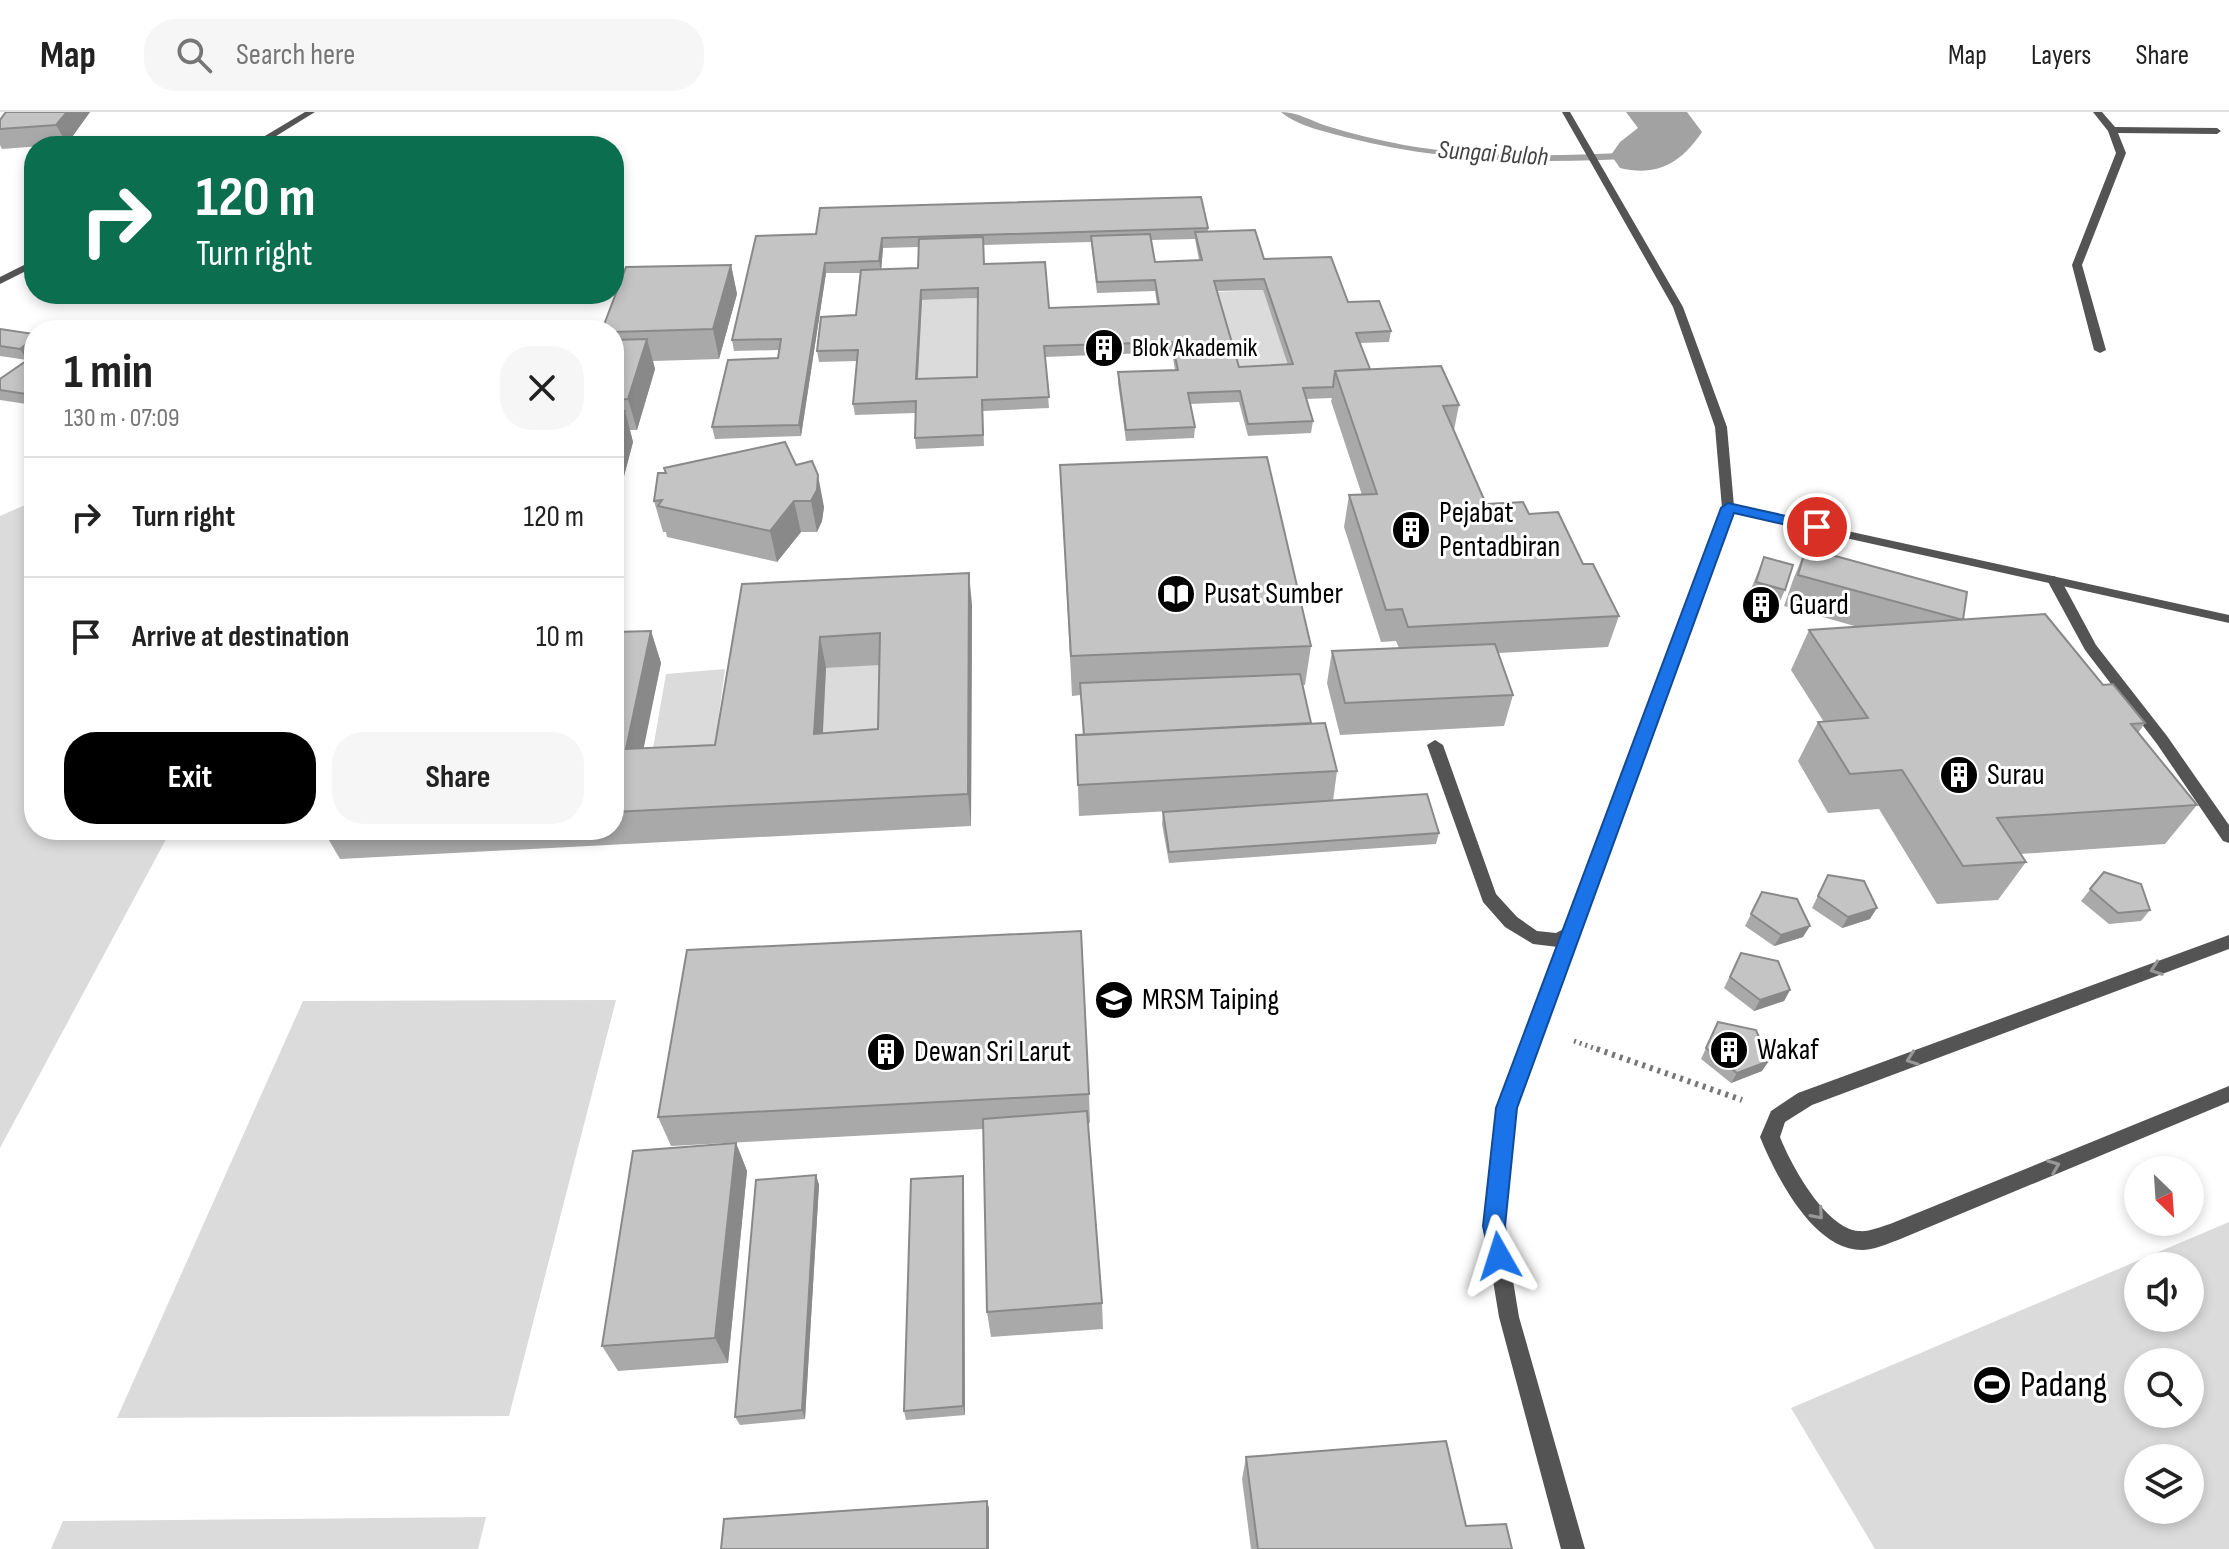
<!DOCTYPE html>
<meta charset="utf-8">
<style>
:root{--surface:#fff;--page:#f6f6f6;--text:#222;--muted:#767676;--line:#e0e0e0;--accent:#000}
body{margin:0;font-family:"Sofia Sans Condensed",sans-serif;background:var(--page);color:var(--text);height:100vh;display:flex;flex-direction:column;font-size:30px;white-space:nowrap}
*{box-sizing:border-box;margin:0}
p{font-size:26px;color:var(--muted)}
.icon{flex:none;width:44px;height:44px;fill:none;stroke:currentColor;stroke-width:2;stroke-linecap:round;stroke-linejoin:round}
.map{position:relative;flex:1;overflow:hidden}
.details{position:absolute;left:24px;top:208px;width:600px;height:520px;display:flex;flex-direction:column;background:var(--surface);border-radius:32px;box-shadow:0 4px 12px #0003}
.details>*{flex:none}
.banner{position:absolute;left:24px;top:24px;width:600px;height:168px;border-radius:32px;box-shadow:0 4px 12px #0003;background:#0b6e4f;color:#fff;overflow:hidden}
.needle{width:52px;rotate:155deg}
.fabs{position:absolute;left:2124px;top:1044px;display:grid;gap:16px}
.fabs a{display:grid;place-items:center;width:80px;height:80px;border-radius:50%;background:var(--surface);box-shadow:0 4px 12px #0003;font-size:40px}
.pin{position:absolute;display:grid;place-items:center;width:68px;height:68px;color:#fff;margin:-34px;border:4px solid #fff;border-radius:50%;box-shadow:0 2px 8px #0007}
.me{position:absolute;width:88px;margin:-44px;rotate:354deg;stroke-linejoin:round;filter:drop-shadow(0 0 6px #0008)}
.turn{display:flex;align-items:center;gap:28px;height:168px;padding:0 40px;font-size:36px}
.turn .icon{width:104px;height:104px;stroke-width:2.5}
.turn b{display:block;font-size:56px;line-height:68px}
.round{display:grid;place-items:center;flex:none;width:84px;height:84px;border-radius:32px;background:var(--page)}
.overview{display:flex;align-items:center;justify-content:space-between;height:136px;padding:0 40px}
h1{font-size:48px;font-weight:700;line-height:60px}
.cta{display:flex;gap:16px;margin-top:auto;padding:16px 40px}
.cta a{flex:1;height:92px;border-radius:32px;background:var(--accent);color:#fff;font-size:32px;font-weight:700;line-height:92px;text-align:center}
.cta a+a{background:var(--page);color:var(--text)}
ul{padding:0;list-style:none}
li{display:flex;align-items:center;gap:24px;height:120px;padding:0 40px;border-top:2px solid var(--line)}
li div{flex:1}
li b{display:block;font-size:30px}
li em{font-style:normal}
header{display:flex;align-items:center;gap:48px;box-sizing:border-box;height:112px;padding:0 40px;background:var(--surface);border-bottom:2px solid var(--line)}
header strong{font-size:38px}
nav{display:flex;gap:44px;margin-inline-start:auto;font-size:28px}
.search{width:560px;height:72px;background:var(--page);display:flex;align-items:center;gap:20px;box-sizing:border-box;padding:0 28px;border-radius:32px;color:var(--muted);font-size:30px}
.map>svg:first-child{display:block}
.green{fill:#dbdbdb;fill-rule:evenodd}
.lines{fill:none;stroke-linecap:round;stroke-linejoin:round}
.stream{fill:#a2a2a2;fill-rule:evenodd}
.river{fill:#a2a2a2;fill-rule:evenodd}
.path-far1{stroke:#767676;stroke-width:5;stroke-dasharray:2 4;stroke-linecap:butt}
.path{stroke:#767676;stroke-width:6;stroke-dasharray:3 5;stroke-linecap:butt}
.service{fill:#545454;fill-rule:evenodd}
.minor{fill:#545454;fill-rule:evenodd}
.wall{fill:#a9a9a9;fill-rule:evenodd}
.shaded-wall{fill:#898989}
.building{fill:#c4c4c4;stroke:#898989;stroke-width:2;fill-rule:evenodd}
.oneway{stroke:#989898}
.route{fill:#1a73e8;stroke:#114b97;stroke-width:2}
.labels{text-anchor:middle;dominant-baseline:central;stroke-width:6;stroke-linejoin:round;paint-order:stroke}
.far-water-label{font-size:26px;font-style:italic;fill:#434343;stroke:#fff}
.far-poi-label{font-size:26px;fill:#000;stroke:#fff;text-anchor:start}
.poi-label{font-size:30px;fill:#000;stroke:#fff;text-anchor:start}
.near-poi-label{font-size:36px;fill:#000;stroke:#fff;text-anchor:start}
</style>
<header>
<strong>Map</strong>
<div class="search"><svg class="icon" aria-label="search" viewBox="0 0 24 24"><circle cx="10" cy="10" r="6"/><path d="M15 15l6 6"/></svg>Search here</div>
<nav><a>Map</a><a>Layers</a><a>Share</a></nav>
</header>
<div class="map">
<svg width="2229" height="1437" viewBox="0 0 2229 1437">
<rect width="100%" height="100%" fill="#fff"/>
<path class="green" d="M1263,178L1292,263L1238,266L1214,180Z
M978,186V276L917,278L922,188Z
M34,389V718H171L0,1036V404Z
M885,552L884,648L821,653L826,556Z
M725,557L712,655L649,659L666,562Z
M616,888L509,1304L117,1306L303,889Z
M2229,1110V1437H1875L1791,1296ZM2138,1154H2190V1206H2138ZM2138,1250H2190V1302H2138ZM2138,1346H2190V1398H2138Z
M486,1405L478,1437H51L63,1409Z"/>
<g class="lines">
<path class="stream" d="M1281,0C1298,0 1311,9 1327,14C1353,22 1378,28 1404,33C1483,47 1563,44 1642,40L1647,43L1642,46C1542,52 1447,51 1349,26C1327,20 1299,15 1281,0Z"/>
<path class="river" d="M1626,0H1687L1702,20C1681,51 1657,65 1620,56L1611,43L1620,30L1638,16Z"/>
<path class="path-far1" d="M1574,929L1602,939"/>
<path class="path" d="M1597,937L1742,988"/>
<path class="service" d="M2054,464L2061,468L2096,533L2167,624L2229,713V731L2223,729L2157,632L2085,538L2047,468Z
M1435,628L1443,633L1496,782L1517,805L1537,819L1556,821L1571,813L1577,815L1580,820L1577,825L1558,835L1533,832L1505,815L1483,790L1427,633Z
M2229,823V837L1812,993L1785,1010L1780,1025C1791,1053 1826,1117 1859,1119C1869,1120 1880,1115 1890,1112L2229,974V990L1898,1128C1887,1132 1873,1138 1862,1138C1813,1138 1776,1064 1760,1025L1771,999L1798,981Z"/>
<path class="minor" d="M305,0H315L260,34H248Z
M1562,0H1570L1683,195L1727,315L1734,394L2229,503V511L1733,401L1515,996L1504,1114L1519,1205L1585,1437H1561L1499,1205L1484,1114L1497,996L1722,396L1715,315L1673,195Z
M2093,0H2102L2115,15L2217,16L2221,19L2217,22L2118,21L2126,41L2082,153L2106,238L2100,241L2094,238L2072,153L2116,41L2108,19Z
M34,148V155L0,172V165Z"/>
</g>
<path class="wall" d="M6,0H90L67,32L2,37L0,33V8Z
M1208,116V120L1348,190L1391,219L1389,230L1360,231L1370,257L1459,293L1454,318L1486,392L1529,402L1583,452L1619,504L1608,535L1498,541L1513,583L1504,614L1340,623L1327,571L1332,539L1399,536L1396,529L1381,530L1344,415L1349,383H1362L1331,289L1332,286L1306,287L1313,309L1311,321L1248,324L1239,290L1190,292L1195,315L1194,326L1126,329L1118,271V260L1175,258L1172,240L1045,245L1049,296L983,299L984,334L916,337L915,326V301L855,303L853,292L857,249L819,250L817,239L856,203L860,161H826L801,324L715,327L712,315L778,246L779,238L734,239L732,228L756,124ZM1195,127L1199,148L1155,150L1151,128ZM1091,130L1097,181L1155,179L1157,192L1049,196L984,152V133ZM918,135V156L881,158L883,136ZM1263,178L1288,253L1239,255L1217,179ZM978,186L977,265L918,267L922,188Z
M731,153L737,182L719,247L653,249L655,257L637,318H630L633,330L614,402V218Z
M0,217L34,222V242L27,248L0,244Z
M34,247V292L33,293L0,288V278Z
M796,353L824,395L822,409L817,420H801L777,450L667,425L666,420H663L654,389L666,361L664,356Z
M1060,353L1311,534L1305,573H1303L1311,612L1337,659L1333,689L1439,721L1436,732L1169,751L1162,712L1163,700L1189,698L1079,704L1076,623H1083L1081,583L1072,584Z
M1806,436L2103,573L2145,611L2138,621L2197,693L2165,732L2020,742L2026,750L1998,788L1937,792L1879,697L1828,701L1798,649L1818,610H1824L1791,558L1809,518L1858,515L1784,494L1793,468Z
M1764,445L1785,478L1771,509L1743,501L1751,477Z
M742,472L972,493L971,714L340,747L323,718H614V520L651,519L661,551L643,636L715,633ZM880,553L878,617L823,621L826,556Z
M2104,760L2150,798L2141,809L2109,812L2081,789Z
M1828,763L1870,807L1842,816L1812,796Z
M1762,780L1803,825L1774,834L1745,814Z
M1741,841L1790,878L1784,889L1754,899L1724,876Z
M1718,910L1762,959L1731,971L1701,947Z
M1089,982L1090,1011H1088L1102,1191L1103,1217L991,1225L987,1200L983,1017L671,1034L658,1005Z
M736,1031L747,1059L728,1251L618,1259L602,1234Z
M816,1063L819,1073L805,1307L740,1313L735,1305Z
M964,1074L965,1303L906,1308L904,1299Z
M1246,1345L1466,1414L1512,1437H1251L1242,1367Z"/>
<path class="shaded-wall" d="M67,0H90L67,32L56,13Z
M882,126L883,136L881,160L879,149Z
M825,151L826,161L801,324L799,313Z
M731,153L737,182L719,247L713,217Z
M921,178L922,188L917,278L916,267Z
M34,226V239H32L34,242L27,248L20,237Z
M647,227L655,257L637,318L628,287Z
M34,276V292L33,293L26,282Z
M625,299L633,330L614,402V336Z
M818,363L824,395L822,409L817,420L811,389Z
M794,389L801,420L777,450L770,419Z
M969,461L972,493L971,714L968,682Z
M651,519L661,551L637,669L626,637Z
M820,525L826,556L821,653L814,622Z
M1877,796L1870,807L1842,816L1848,805Z
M1810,814L1803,825L1774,834L1781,823Z
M1790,878L1784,889L1754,899L1760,888Z
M1769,949L1762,959L1731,971L1737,961Z
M736,1031L747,1059L728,1251L715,1226Z
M816,1063L819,1073L805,1307L802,1298Z
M963,1064L964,1074L965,1303L963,1294Z
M987,1389L989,1396V1437H987Z"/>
<path class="building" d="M6,0H67L56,13L0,17V8Z
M1201,85L1208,116L882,126L879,149L825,151L799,313L712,315L728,248L778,246L781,227L732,228L756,124L816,122L820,96Z
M1255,118L1264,147L1331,145L1348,190L1379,189L1391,219L1356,221L1370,257L1335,259L1333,275L1303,276L1313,309L1248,312L1240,279L1188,281L1195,315L1126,318L1118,260L1178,258L1172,230L1044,234L1049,285L982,288L983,323L915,326L916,289L853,292L858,238L817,239L821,205L856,203L861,158L918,156L919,127L983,125L984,152L1045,150L1049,196L1159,192L1155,168L1097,170L1091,124L1150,122L1155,150L1202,148L1195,120ZM1264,167L1293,252L1239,255L1214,169ZM978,176L977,265L916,267L921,178Z
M731,153L713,217L614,220V218H602L626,155Z
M0,217L34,222V226L20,237L0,234Z
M647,227L628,287L614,288V228Z
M29,247H34V276L26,282L0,278V267Z
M1441,254L1459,293L1443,294L1486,392L1523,390L1529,402L1558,400L1583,452H1593L1619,504L1408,515L1402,497L1386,498L1349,383L1377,382L1335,259Z
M614,299H625L614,336Z
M785,330L796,353L812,349L818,363L817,378L811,389H794L770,419L658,394L662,388L654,389L658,361H666L664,356Z
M1267,345L1311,534L1071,544L1060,353Z
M1806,436L1967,480L1963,508L1798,463Z
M1764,445L1793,453L1785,478L1756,470Z
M969,461L968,682L614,700V520L651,519L626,637L715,633L742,472ZM880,521L878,617L814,622L820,525Z
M2045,502L2103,573L2113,572L2145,611L2131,612L2197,693L1997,706L2026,750L1963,754L1902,658L1850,662L1818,610L1868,606L1809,518Z
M1495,532L1513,583L1345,591L1332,539Z
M1300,562L1311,611L1084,623L1080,571Z
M1325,611L1337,659L1078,673L1076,623Z
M1427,682L1439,721L1169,740L1163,700Z
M2104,760L2141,772L2150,798L2118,801L2090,777Z
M1828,763L1864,769L1877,796L1848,805L1818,784Z
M1762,780L1797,787L1810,814L1781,823L1751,802Z
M1081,819L1089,982L658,1005L687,838Z
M1741,841L1778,849L1790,878L1760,888L1730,865Z
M1718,910L1756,918L1769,949L1737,961L1706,936Z
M1087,999L1102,1191L987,1200L983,1007Z
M736,1031L715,1226L602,1234L633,1039Z
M816,1063L802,1298L735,1305L756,1068Z
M963,1064V1294L904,1299L911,1067Z
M1446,1329L1466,1414L1506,1412L1512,1437H1258L1246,1345Z
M987,1389V1437H721L724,1407Z"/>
<defs><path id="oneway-chevron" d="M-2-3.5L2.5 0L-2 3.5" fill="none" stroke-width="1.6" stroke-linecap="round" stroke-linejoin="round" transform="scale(2)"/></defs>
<g class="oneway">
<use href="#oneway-chevron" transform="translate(2156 857) rotate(160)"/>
<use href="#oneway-chevron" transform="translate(1912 947) rotate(160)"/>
<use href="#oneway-chevron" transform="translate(2054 1054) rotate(-22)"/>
<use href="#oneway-chevron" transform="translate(1818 1102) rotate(49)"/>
</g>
<path class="route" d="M1728,391L1822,412L1825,415L1817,420L1734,401L1517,996L1505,1114L1510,1144L1507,1152L1499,1155L1491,1152L1483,1114L1496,996L1721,396Z"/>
<defs>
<symbol id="building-disc" viewBox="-11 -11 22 22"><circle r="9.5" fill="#000" stroke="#fff"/><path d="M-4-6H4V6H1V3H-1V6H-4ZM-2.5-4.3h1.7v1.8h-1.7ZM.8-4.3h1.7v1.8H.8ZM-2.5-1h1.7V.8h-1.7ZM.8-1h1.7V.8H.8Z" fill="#fff"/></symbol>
<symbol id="library-disc" viewBox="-11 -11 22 22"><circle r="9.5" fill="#000" stroke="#fff"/><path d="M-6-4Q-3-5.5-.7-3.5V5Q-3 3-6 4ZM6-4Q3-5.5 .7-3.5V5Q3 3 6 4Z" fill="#fff"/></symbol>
<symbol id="school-disc" viewBox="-11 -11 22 22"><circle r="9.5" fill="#000" stroke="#fff"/><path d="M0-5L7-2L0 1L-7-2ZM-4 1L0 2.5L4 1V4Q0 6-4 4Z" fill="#fff"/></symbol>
<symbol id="stadium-disc" viewBox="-11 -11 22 22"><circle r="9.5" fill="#000" stroke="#fff"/><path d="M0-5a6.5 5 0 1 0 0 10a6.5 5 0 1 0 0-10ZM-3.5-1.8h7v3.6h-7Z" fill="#fff"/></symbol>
</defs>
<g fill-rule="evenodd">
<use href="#building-disc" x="1082" y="214" width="44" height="44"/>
<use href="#building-disc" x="1389" y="396" width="44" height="44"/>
<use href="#library-disc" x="1154" y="460" width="44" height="44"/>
<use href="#building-disc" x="1739" y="471" width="44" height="44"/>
<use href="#building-disc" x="1937" y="641" width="44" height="44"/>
<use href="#school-disc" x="1092" y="866" width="44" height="44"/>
<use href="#building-disc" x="1707" y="916" width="44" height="44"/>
<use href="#building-disc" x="864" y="918" width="44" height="44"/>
<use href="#stadium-disc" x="1970" y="1251" width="44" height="44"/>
</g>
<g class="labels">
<g class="far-water-label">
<text transform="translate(1493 42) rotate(4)">Sungai Buloh</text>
</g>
<g class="far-poi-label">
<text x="1132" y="236">Blok Akademik</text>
</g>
<g class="poi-label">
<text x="1439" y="401">Pejabat<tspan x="1439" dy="34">Pentadbiran</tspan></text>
<text x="1204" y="482">Pusat Sumber</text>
<text x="1789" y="493">Guard</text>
<text x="1987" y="663">Surau</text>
<text x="1142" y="888">MRSM Taiping</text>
<text x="1757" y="938">Wakaf</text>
<text x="914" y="940">Dewan Sri Larut</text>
</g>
<g class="near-poi-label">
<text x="2020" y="1273">Padang</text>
</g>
</g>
</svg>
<div class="fabs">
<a><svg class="needle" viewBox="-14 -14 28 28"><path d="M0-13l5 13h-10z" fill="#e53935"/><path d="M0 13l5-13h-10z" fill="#767676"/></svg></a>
<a><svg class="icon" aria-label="sound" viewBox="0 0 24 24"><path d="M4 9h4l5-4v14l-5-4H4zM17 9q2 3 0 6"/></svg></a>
<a><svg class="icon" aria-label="search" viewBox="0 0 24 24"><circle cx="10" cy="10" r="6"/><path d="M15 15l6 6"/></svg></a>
<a><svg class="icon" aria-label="layers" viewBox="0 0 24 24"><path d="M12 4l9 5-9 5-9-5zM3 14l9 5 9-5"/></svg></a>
</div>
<div class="pin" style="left:1817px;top:415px;background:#d93025"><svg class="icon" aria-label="arrive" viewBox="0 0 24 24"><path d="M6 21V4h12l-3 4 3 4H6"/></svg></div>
<svg class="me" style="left:1499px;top:1144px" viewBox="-20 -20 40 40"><path d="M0-17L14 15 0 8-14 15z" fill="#1a73e8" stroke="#fff" stroke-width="4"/></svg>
<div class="banner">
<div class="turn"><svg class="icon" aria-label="right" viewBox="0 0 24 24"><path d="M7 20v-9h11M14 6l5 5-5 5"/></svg><div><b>120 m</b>Turn right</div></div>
</div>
<section class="details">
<div class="overview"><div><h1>1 min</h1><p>130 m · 07:09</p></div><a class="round"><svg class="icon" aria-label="close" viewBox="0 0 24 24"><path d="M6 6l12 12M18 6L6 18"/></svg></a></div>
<ul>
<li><svg class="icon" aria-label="right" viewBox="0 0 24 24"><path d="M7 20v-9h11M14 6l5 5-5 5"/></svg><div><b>Turn right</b></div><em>120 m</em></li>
<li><svg class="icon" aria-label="arrive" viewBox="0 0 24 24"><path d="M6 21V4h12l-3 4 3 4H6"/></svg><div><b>Arrive at destination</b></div><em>10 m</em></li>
</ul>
<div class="cta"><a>Exit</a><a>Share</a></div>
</section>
</div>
